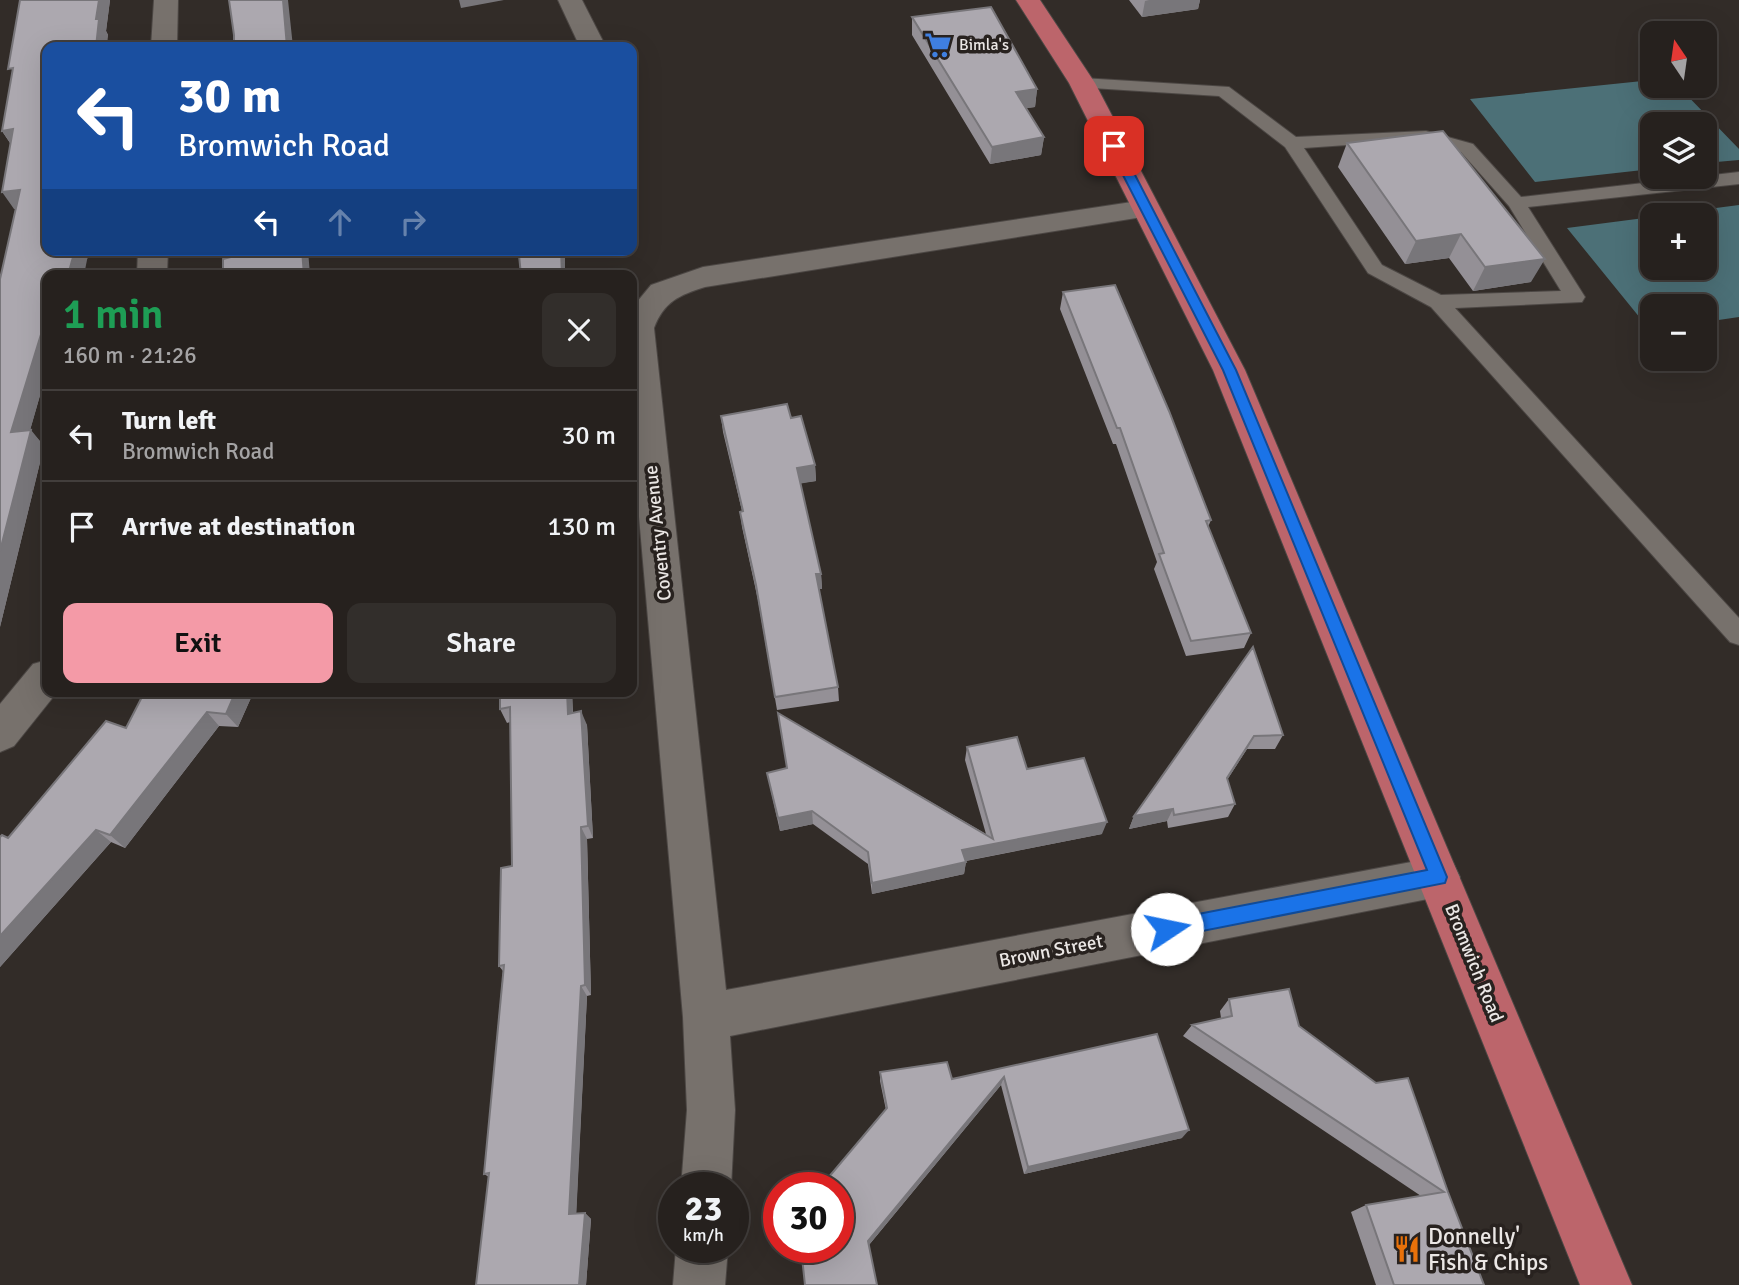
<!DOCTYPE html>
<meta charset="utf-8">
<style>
:root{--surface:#26211e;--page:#322e2b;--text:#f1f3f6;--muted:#a4a3a4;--line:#423e3c;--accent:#f49aa7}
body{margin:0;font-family:Signika,sans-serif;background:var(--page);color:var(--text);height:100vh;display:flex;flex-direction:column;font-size:26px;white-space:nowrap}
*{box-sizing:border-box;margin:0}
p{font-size:23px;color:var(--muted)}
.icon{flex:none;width:38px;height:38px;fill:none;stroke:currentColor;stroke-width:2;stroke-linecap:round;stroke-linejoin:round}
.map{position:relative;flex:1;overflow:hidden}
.side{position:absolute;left:42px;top:270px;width:595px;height:427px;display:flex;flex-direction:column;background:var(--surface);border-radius:14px;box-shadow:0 7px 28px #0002,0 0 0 2px var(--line)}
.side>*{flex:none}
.banner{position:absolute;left:42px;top:42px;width:595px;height:214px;border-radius:14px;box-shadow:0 7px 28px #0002,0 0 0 2px var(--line);background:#1a4fa0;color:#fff;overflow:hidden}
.needle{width:46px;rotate:347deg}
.buttons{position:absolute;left:1640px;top:21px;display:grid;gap:14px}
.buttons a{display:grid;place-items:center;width:77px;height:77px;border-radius:14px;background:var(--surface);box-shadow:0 7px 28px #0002,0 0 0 2px var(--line);font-size:35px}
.speed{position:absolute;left:658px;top:1172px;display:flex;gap:14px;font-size:35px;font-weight:700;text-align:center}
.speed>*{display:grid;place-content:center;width:91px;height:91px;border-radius:50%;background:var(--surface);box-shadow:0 7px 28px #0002,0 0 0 2px var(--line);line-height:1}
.speed small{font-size:18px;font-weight:400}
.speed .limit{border:10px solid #d22;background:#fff;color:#111}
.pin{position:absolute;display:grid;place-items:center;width:60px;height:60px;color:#fff;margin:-30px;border-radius:14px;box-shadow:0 4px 10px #0006}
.me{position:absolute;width:77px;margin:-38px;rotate:79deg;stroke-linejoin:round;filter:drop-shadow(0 0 5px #0008)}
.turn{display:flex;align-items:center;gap:24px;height:147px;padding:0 21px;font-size:32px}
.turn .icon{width:91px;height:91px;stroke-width:2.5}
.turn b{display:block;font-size:49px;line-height:60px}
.lanes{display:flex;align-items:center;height:66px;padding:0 21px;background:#0003;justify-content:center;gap:35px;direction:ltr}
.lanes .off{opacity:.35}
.round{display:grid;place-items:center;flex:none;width:74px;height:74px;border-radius:14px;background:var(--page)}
.overview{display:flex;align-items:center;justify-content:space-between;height:119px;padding:0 21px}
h1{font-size:42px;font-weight:600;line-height:52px;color:#1e9e55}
.action{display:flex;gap:14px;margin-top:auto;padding:14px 21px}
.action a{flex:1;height:80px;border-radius:14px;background:var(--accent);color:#111;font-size:28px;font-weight:600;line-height:80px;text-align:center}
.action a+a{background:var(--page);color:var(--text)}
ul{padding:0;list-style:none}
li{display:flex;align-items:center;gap:21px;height:91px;padding:0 21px;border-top:2px solid var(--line)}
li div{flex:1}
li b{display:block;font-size:26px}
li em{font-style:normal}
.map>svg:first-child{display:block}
.water{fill:#4c7077}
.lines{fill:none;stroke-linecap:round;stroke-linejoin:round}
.lane-casing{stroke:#4c4744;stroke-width:2}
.street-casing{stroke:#4c4744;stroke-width:2}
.primary-casing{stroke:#4c4744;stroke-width:2}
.lane{fill:#77716c;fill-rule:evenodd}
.street{fill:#77716c;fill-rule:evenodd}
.primary{fill:#bc656b;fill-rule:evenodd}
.wall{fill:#949096}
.shaded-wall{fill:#78767a}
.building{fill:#aca8af;stroke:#78767a;stroke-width:2}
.route{fill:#1a73e8;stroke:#114b97;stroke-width:2}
.labels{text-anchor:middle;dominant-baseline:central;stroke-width:7;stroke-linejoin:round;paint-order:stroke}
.far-poi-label{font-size:16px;fill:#ebe7e5;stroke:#28221f;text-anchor:start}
.street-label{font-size:19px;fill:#ebe7e5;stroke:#28221f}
.near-poi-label{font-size:23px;fill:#ebe7e5;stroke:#28221f;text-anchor:start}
</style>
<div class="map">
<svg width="1739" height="1285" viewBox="0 0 1739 1285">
<rect width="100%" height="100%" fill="#322c28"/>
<path class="water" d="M1652,80V86H1678L1739,149V160L1705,163L1704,124H1652V169L1535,182L1470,99Z
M1739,205V317L1705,322L1704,306H1652V329H1649L1567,228L1652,217V268H1704V215H1662Z"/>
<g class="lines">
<defs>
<path id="lane" d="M1082,78L1229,87L1296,137L1426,131L1473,144L1521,197L1739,172V184L1528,207L1585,297L1582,302L1455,308L1739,618V645L1730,642L1431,307L1368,273L1285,147L1219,96L1076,87L1074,83L1076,79ZM1419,140L1461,152L1509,206L1561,291L1441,295L1382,265L1304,148Z"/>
<path id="street" d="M154,0H178L177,47H151Z
M558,0H582L606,47H580Z
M1145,200L1155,203L1160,209L1155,215L705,287C679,295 664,302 654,328L726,990L1438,857L1453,863L1460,877L1453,891L1438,897L730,1036L735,1110L731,1188H681L687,1110L683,1017L632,437V308L651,285L703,267Z
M138,250H168L167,275H137Z
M47,660V691H58L14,746L0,752V704L33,664Z
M676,1248H728L725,1285H673Z"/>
<path id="primary" d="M1016,0H1040L1095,83L1245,370L1632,1285H1580L1213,370L1069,83Z"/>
</defs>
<use href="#lane" class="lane-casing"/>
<use href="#street" class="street-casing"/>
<use href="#primary" class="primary-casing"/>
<use href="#lane" class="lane"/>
<use href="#street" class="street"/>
<use href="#primary" class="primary"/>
</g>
<path class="wall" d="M20,0H110L106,31L108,35L47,250H89L88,258L47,275V371L30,430L44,446L0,627L16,209H14L10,143L2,131L12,75Z
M1129,0H1200L1198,9L1142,17Z
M912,17L1037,89L1035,107L1026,108L1044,137L1041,155L990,164L912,35Z
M1347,143L1531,282L1473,291L1449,258L1405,264L1338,167Z
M1063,292L1211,520L1208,527L1251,633L1244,648L1186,656L1154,569L1157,562L1116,444H1113L1060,309Z
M721,416L791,418L815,465L816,481L800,483L821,574L822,589H819L838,687L839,701L777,710L758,600L742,527L740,512L742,511L723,432Z
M1253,647L1283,735L1275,749H1247L1227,780L1235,804L1228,817L1168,828L1167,821L1129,829L1134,816Z
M254,691L238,727L219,726L125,848L111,842L0,967V837L8,838L126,728Z
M500,691H572L573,713L587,725L593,838L587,839L591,995L587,996L576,1214L585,1213L591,1219L586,1285H476L489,1177L484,1174L503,971L499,966L512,866L510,722L507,723L500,709Z
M778,713L986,834L965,760L967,747L1027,769L1102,834L966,861L964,874L872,894L868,864L813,824L780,831L767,773L787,768Z
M1229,999L1299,1026L1448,1192L1484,1285H1376L1351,1212L1366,1205L1421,1196L1183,1036L1192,1025L1221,1018L1220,1011Z
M1157,1034L1182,1138L1024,1174L1001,1085L869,1245L828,1178L886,1110L880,1081V1072L952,1079Z"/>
<path class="shaded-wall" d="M99,0H110L106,31L108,35L107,47H96V19Z
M283,0H288L293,47H287Z
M459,0H504L461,8Z
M1149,0H1200L1198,9L1142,17L1145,1Z
M1037,89L1035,107L1014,110L1016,92Z
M13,129V147L2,131Z
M1044,137L1041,155L990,164L992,147Z
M20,190L31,206L14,209L2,192Z
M1461,234L1449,258L1405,264L1416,241Z
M75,250H89L84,275H68Z
M302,250H308L310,275H304Z
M561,250H565V275H562Z
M1545,259L1531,282L1473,291L1485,267Z
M42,331L47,338V371L25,448L11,432Z
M31,430L44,446L0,627V551Z
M815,465L816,481L798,484L797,468Z
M816,574H821L822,589H817Z
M236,691H254L238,727L226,714Z
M567,691H572L573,727L568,714Z
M581,711L587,725L593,838L588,826Z
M207,712L219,726L125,848L110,835Z
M1254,736L1247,749L1220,791L1227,778Z
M1173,809L1167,821L1129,829L1134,816Z
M812,811L813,824L780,831L778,818Z
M1107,822L1102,834L960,862L962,850Z
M581,827L587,839L591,995L585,985Z
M96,830L111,842L0,967V936Z
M966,862L964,874L872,894V883Z
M581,986L587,996L576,1220L569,1214Z
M1004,1077L1001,1085L868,1246V1241Z
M1189,1130L1182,1138L1024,1174L1028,1167Z
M585,1213L591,1219L586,1285H579Z"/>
<path class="building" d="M20,0H99L96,19H99L96,47H47V250H75L68,275H47V330L42,331L11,432L31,430L0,551V279L20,190L2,192L13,129L2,131L13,68L8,69Z
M229,0H283L287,47H234V35Z
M991,7L1037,89L1016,92L1044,137L992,147L912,17Z
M1443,131L1545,259L1485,267L1461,234L1416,241L1347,143Z
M231,250H302L304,275H223V259L231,257Z
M524,250H561L562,275H521L519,255Z
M1115,285L1169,411L1211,520L1206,521L1251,633L1191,641L1159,554L1164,553L1120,428H1117L1063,292Z
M787,404L791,418L801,416L815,465L797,468L821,574H816L838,687L775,697L756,585L740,512L743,511L721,416Z
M1253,647L1283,735L1254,736L1227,778L1235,804L1174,815L1173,809L1134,816Z
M145,691H236L226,714L207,712L110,835L96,830L0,936V837L2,835L8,838L106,721L126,728Z
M500,691H567L568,714L581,711L588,826L581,827L585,985L581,986L569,1214L585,1213L579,1285H476L489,1173L484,1174L504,965L499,966L501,868L512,866L510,707L500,709Z
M778,713L993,839L967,747L1017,737L1027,769L1084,758L1107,822L962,850L966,862L872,883L868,852L812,811L778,818L767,773L787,768Z
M1289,989L1299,1026L1376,1083L1408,1078L1448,1192L1484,1285H1394L1366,1205L1444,1192L1192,1025L1232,1016L1229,999Z
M1157,1034L1189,1130L1028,1167L1004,1077L868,1241L877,1285H805L801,1248H838V1188H795V1185L828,1178L887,1108L880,1072L947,1062L952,1079Z"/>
<path class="route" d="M1114,143L1120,146L1236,370L1447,877L1445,883L1167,938L1160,935L1158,929L1160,922L1167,920L1427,870L1223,370L1108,146Z"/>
<defs>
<symbol id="supermarket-bare" viewBox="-9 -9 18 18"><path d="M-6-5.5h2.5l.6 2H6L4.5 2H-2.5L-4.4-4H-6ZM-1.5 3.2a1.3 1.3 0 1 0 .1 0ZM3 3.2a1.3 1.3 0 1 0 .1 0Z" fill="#3f7fe0" stroke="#28221f" stroke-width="2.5" paint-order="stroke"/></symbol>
<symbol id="restaurant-bare" viewBox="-9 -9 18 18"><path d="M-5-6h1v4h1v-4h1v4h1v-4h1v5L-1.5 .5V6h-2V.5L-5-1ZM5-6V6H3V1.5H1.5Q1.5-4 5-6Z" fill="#e8710a" stroke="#28221f" stroke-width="2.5" paint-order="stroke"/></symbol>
</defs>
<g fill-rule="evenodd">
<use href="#supermarket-bare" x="919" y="26" width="38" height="38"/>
<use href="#restaurant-bare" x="1388" y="1230" width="38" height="38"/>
</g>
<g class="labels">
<g class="far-poi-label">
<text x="959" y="45">Bimla's</text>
</g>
<g class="street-label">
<text transform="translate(658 533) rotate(-96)">Coventry Avenue</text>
<text transform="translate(1051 951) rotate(-11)">Brown Street</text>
<text transform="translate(1474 963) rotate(68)">Bromwich Road</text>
</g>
<g class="near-poi-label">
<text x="1428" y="1236">Donnelly'<tspan x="1428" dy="26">Fish &amp; Chips</tspan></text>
</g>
</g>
</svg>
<div class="buttons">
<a><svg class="needle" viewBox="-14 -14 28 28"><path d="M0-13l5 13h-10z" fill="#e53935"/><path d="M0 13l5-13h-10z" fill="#a4a3a4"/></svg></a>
<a><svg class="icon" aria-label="layers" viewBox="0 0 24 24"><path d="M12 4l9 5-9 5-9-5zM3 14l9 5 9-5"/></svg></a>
<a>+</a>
<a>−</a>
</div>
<div class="speed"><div>23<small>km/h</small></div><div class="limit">30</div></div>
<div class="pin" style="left:1114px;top:146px;background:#d93025"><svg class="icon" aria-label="arrive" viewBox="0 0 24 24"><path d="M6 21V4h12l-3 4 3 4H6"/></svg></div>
<svg class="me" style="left:1167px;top:929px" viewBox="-20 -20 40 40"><circle r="19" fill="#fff"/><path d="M0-13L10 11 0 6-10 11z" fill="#1a73e8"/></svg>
<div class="banner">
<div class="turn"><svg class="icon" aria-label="left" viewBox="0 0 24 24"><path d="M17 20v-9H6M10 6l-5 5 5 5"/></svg><div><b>30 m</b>Bromwich Road</div></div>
<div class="lanes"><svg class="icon" aria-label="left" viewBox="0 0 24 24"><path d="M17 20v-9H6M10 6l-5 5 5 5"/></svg><svg class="icon off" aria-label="ahead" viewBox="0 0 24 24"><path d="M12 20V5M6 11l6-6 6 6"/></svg><svg class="icon off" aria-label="right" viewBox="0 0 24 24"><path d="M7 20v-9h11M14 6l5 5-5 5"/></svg></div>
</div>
<section class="side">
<div class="overview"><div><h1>1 min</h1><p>160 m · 21:26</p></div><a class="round"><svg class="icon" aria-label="close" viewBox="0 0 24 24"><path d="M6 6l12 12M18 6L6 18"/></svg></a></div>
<ul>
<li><svg class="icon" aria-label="left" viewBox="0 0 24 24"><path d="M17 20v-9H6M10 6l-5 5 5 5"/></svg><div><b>Turn left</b><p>Bromwich Road</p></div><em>30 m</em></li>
<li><svg class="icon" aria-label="arrive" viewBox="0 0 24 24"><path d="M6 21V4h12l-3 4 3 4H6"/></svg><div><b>Arrive at destination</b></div><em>130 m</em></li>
</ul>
<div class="action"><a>Exit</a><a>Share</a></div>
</section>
</div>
